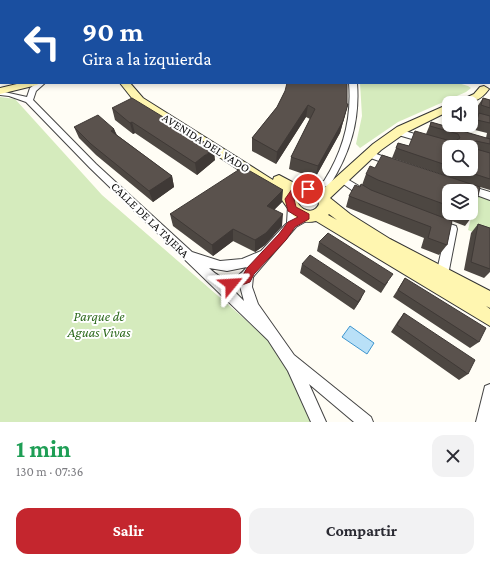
<!DOCTYPE html>
<html lang="es">
<meta charset="utf-8">
<style>
:root{--surface:#fff;--page:#f2f2f3;--text:#2b2b33;--muted:#7c7c81;--accent:#c4262e}
body{margin:0;font-family:"Crimson Pro",serif;background:var(--page);color:var(--text);height:100vh;display:flex;flex-direction:column;font-size:15px;white-space:nowrap}
*{box-sizing:border-box;margin:0}
p{font-size:13px;color:var(--muted)}
.icon{flex:none;width:22px;height:22px;fill:none;stroke:currentColor;stroke-width:2;stroke-linecap:round;stroke-linejoin:round}
.map{position:relative;height:422px;overflow:hidden}
.side{display:flex;flex-direction:column;background:var(--surface);flex:1}
.side>*{flex:none}
.guide{position:absolute;left:0px;top:0px;width:490px;height:84px;box-shadow:0 2px 6px #0003;background:#1a4fa0;color:#fff;overflow:hidden}
.buttons{position:absolute;left:442px;top:96px;display:grid;gap:8px}
.buttons a{display:grid;place-items:center;width:36px;height:36px;border-radius:8px;background:var(--surface);box-shadow:0 2px 6px #0003;font-size:20px}
.pin{position:absolute;display:grid;place-items:center;width:34px;height:34px;color:#fff;margin:-17px;border:2px solid #fff;border-radius:50%;box-shadow:0 1px 4px #0007}
.me{position:absolute;width:44px;margin:-22px;rotate:63deg;stroke-linejoin:round;filter:drop-shadow(0 0 3px #0008)}
.turn{display:flex;align-items:center;gap:14px;height:84px;padding:0 16px;font-size:18px}
.turn .icon{width:52px;height:52px;stroke-width:2.5}
.turn b{display:block;font-size:28px;line-height:34px}
.round{display:grid;place-items:center;flex:none;width:42px;height:42px;border-radius:12px;background:var(--page)}
.headline{display:flex;align-items:center;justify-content:space-between;height:68px;padding:0 16px}
h1{font-size:24px;font-weight:700;line-height:30px;color:#1e9e55}
.button{display:flex;gap:8px;margin-top:auto;padding:8px 16px}
.button a{flex:1;height:46px;border-radius:12px;background:var(--accent);color:#fff;font-size:16px;font-weight:700;line-height:46px;text-align:center}
.button a+a{background:var(--page);color:var(--text)}
.map>svg:first-child{display:block}
.green{fill:#d5ebbd}
.water{fill:#b9e0f7;stroke:#3f96cf}
.lines{fill:none;stroke-linecap:round;stroke-linejoin:round}
.street-casing{stroke:#444;stroke-width:2}
.secondary-casing{stroke:#333;stroke-width:2}
.street{fill:#fff;fill-rule:evenodd}
.secondary{fill:#fff6b0;fill-rule:evenodd}
.wall{fill:#4d4742;fill-rule:evenodd}
.shaded-wall{fill:#3f3936}
.building{fill:#5a524d;stroke:#3f3936}
.route{fill:#c4262e;stroke:#7f191e}
.labels{text-anchor:middle;dominant-baseline:central;stroke-width:4;stroke-linejoin:round;paint-order:stroke}
.street-label{font-size:12px;fill:#111;stroke:#fff}
.near-park-label{font-size:14px;font-style:italic;fill:#2f6b1f;stroke:#fff}
</style>
<div class="map">
<svg width="490" height="422" viewBox="0 0 490 422">
<rect width="100%" height="100%" fill="#fffdf5"/>
<path class="green" d="M360,83H458L468,86L471,88L466,92L398,122L360,148L356,144L362,116Z
M0,97L15,99L102,195L255,328L279,345L312,422H0Z
M476,187L490,192V239L468,230L476,198Z"/>
<path class="water" d="M350,326L374,343L367,354L342,337Z"/>
<g class="lines">
<defs>
<path id="street" d="M187,0H196L186,1Z
M244,0H254L255,1H245Z
M447,0H453L454,1H446Z
M472,0H479L480,1H473Z
M482,0H489L490,1L489,2Z
M489,42H490V46H489Z
M37,83H45L36,91L33,100L96,164L192,252L220,261L242,259L261,251L284,226L287,223L288,206H296L297,216L306,212L310,213L311,216L310,219L296,227L253,277L252,287L258,304L294,355L371,417L373,422H354L309,384L326,422H311L288,371L268,340L90,168L26,102L9,96L0,95V91L27,97L30,88ZM247,267C234,283 224,282 209,268L227,271ZM240,286L244,301L232,289Z
M349,83H357C360,121 350,153 330,185L308,192L305,191L303,189L305,187L324,181C343,151 352,119 349,83Z
M471,115L490,120V125L471,120Z
M398,129L452,145L453,147H449V150L395,134L394,132Z
M368,151L396,161L397,163L393,166L365,156L364,154L365,152Z
M342,176L369,192L371,195L369,198H363L339,181L337,179L339,177Z
M467,185L490,192V200L471,193V191L464,190L462,188Z
M438,220L456,226L457,229L448,275L446,279L442,280L438,279L436,275L446,231L434,227L433,224L434,221Z
M490,384V422H476L485,386Z"/>
<path id="secondary" d="M285,0H294L284,1Z
M489,73H490V79H489Z
M21,83H39L37,85L0,94V88Z
M120,83H130L143,98L273,180L274,177L279,175L296,184L313,186L323,189L373,144L397,127L449,104V111L405,133L381,150L330,198L350,214L390,239L490,291V308L486,306L490,309V326L316,221C293,226 290,209 279,196L135,102ZM300,195C308,194 316,195 319,204C314,216 299,210 297,200ZM329,214L337,220L328,215Z
M484,86L489,89C480,102 470,103 455,103L474,94L480,87Z"/>
</defs>
<use href="#street" class="street-casing"/>
<use href="#secondary" class="secondary-casing"/>
<use href="#street" class="street"/>
<use href="#secondary" class="secondary"/>
</g>
<path class="wall" d="M490,1V24H489V4Z
M285,91L348,104L340,133L315,178L289,169L291,157L310,119L306,117L276,164L252,151V138L277,107Z
M483,98L490,100V190L480,187L474,214L465,226L452,221L447,245L439,255L421,248L424,238L346,207L349,196L362,185L366,174L375,168L458,180L392,158L398,143L409,146L426,134L431,122L486,138L487,133L471,129L473,122L477,115H475L477,107ZM449,147L471,169H449ZM449,191L471,213H449Z
M112,108L215,160L197,175L135,133L133,134L115,120Z
M74,127L114,129L117,135L172,176L174,187L153,202L96,155L79,138Z
M282,202L274,210L282,226L265,245L255,252L233,241L213,256L173,226L170,214Z
M478,224L490,228V272L484,278L464,270L471,233Z
M319,242L388,282L381,293L317,251Z
M302,264L361,299L354,310L300,273Z
M405,278L479,342L470,348L393,297Z
M404,313L468,374L459,380L391,332L398,321Z"/>
<path class="shaded-wall" d="M348,104L340,133L315,178L318,166Z
M308,105L306,117L276,164L277,152Z
M132,122L135,133L133,134L130,123Z
M114,129L118,140L111,131Z
M214,148L215,160L197,175L195,163Z
M172,176L174,187L153,202L149,191Z
M283,190L282,202L266,218L267,206Z
M283,214L282,226L265,245L255,252V240Z
M233,229V241L213,256L212,245Z
M365,291L361,299L354,310L358,302Z"/>
<path class="building" d="M379,0H446L449,1H375Z
M490,2V10H489V4Z
M287,83H347V104H348L343,121L318,166L291,157L315,109L308,105L277,152L252,138L277,107L285,91Z
M132,98L214,148L195,163L132,122L130,123L112,108Z
M483,98L490,100V108L481,105Z
M479,113L490,116V123L477,120Z
M98,115L114,129L111,131L172,176L149,191L91,144L74,127Z
M431,122L490,139V138V144L476,141V149L490,153V179L459,169H471V147H449V166L396,148L398,143L409,146L415,131L454,142L460,138L458,134L430,126Z
M382,155L480,187L474,214L470,213H471V191H449V206L378,180L366,174L370,166L375,168Z
M243,167L283,190L267,206L283,214L266,233L255,240L233,229L212,245L170,214Z
M361,184L371,190L452,221L447,245L428,238L431,227L349,196L355,185L360,187Z
M478,224L490,228V269L471,262Z
M328,233L393,274L385,285L319,242Z
M310,255L365,291L358,302L302,264Z
M405,278L486,328L479,342L398,290Z
M404,313L475,360L468,374L397,325Z"/>
<path class="route" d="M308,186L313,189L311,192L298,194L294,199L296,207L309,214V219L295,227L286,240L254,274L250,282L231,289L227,288L225,284L227,281L243,275L247,268L279,234L288,222L298,217L288,211L285,199L292,189Z"/>
<g class="labels">
<g class="street-label">
<text transform="translate(206 143) rotate(32)">AVENIDA DEL VADO</text>
<text transform="translate(150 220) rotate(44)">CALLE DE LA TAJERA</text>
</g>
<g class="near-park-label">
<text x="99" y="316">Parque de<tspan x="99" dy="16">Aguas Vivas</tspan></text>
</g>
</g>
</svg>
<div class="buttons">
<a><svg class="icon" aria-label="sound" viewBox="0 0 24 24"><path d="M4 9h4l5-4v14l-5-4H4zM17 9q2 3 0 6"/></svg></a>
<a><svg class="icon" aria-label="search" viewBox="0 0 24 24"><circle cx="10" cy="10" r="6"/><path d="M15 15l6 6"/></svg></a>
<a><svg class="icon" aria-label="layers" viewBox="0 0 24 24"><path d="M12 4l9 5-9 5-9-5zM3 14l9 5 9-5"/></svg></a>
</div>
<div class="pin" style="left:308px;top:189px;background:#d93025"><svg class="icon" aria-label="arrive" viewBox="0 0 24 24"><path d="M6 21V4h12l-3 4 3 4H6"/></svg></div>
<svg class="me" style="left:231px;top:284px" viewBox="-20 -20 40 40"><path d="M0-17L14 15 0 8-14 15z" fill="#c4262e" stroke="#fff" stroke-width="4"/></svg>
<div class="guide">
<div class="turn"><svg class="icon" aria-label="left" viewBox="0 0 24 24"><path d="M17 20v-9H6M10 6l-5 5 5 5"/></svg><div><b>90 m</b>Gira a la izquierda</div></div>
</div>
</div>
<section class="side">
<div class="headline"><div><h1>1 min</h1><p>130 m · 07:36</p></div><a class="round"><svg class="icon" aria-label="close" viewBox="0 0 24 24"><path d="M6 6l12 12M18 6L6 18"/></svg></a></div>
<div class="button"><a>Salir</a><a>Compartir</a></div>
</section>
